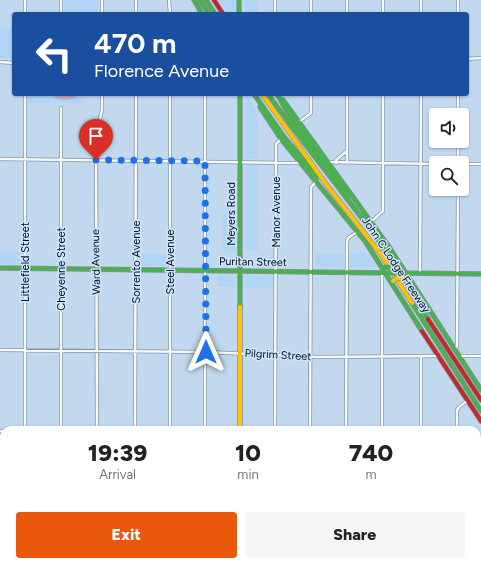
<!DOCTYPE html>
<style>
:root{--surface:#fff;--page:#f6f6f6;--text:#222;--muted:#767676;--accent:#ea580c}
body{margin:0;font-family:Figtree,sans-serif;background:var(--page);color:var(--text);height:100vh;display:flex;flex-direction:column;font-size:15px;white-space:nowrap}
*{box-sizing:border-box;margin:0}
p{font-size:13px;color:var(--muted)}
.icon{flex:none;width:22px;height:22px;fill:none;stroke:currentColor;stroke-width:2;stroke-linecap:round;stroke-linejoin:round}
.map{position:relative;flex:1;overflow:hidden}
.drawer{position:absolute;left:0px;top:426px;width:481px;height:140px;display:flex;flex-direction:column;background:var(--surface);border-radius:12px 12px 0 0;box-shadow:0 1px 3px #0004}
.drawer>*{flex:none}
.hud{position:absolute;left:12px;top:12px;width:457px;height:84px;border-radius:4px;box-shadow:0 1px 3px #0004;background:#1a4fa0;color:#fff;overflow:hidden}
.tools{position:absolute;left:429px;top:108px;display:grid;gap:8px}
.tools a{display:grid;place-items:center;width:40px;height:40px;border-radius:4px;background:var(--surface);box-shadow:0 1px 3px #0004;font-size:20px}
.pin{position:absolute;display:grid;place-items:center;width:34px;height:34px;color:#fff;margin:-41px -17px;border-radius:50% 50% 50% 0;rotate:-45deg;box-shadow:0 0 4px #0007}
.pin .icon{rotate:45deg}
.me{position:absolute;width:44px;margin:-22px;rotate:0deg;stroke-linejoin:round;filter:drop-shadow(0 0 3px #0008)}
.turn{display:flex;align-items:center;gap:14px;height:84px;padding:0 16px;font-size:18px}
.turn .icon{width:52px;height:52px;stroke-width:2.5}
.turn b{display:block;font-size:28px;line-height:34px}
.eta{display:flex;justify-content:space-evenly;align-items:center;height:68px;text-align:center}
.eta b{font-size:24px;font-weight:800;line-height:28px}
.button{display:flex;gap:8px;margin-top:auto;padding:8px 16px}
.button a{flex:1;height:46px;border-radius:4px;background:var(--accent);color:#fff;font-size:16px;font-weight:800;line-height:46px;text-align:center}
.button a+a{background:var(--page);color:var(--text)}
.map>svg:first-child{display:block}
.built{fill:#b2d5f6}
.grass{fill:#caafc0}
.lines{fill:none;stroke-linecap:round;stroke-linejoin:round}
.street-casing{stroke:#8394a4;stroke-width:4}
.fast-casing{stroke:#8394a4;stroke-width:5.5}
.slow-casing{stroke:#8394a4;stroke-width:5.5}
.jam-casing{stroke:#8394a4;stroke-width:5.5}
.street{stroke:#f6f9fc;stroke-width:2.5}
.fast{stroke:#4caf50;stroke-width:4}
.slow{stroke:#ffc107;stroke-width:4}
.jam{stroke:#c62828;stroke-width:4}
.fast-bridge-casing{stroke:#8394a4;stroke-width:5.5;stroke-linecap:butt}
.slow-bridge-casing{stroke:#8394a4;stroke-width:5.5;stroke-linecap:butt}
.fast-bridge{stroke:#4caf50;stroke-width:4}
.slow-bridge{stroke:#ffc107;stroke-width:4}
.route{stroke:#1a73e8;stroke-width:7;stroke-dasharray:0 12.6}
.labels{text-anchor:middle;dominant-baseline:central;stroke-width:3;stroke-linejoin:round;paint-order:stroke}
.street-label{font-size:11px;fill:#020e1a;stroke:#cde5fc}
</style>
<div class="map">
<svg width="481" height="566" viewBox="0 0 481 566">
<rect width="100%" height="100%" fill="#c2d8ee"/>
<path class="built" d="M64,0H98V14H64Z
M219,0H235V14H228Z
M245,0H258V14H245Z
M0,27L14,28V58H0Z
M28,94H83V103H28Z
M245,94H247L258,114L257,159H245Z
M246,165H258V251H246Z
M223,214H236V252H223Z
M0,252H22V265L0,264Z
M350,253H368L377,267H350Z
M139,254H167L168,266H139Z
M315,254H344V267H315Z
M217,275L234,276V287H217Z
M246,276H273V288H246Z"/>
<path class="grass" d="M51,94H76V98C67,100 58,102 51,94Z"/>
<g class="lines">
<defs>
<path id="street" d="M25,0V14
M169,0L170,14
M311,0V14
M61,14V0
M102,14V0
M136,14V0
M275,14V0
M347,14V0
M383,14V0
M421,14V0
M458,14V0
M467,59L481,58
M0,62L14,63
M205,94V430
M61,108V430
M458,115V94
M299,122L311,113V94
M0,159L299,163
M329,162L436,164
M336,163V160L347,151
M347,163V94
M458,163V141
M462,164H481
M371,222L383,211V94
M382,273V430
M420,273L421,94
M454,349L457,346L458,189
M0,350L206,352L318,357L437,356
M458,356H481
M25,430V94
M97,430L96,148L97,132L102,110V94
M135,430L136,94
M170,430V94
M275,430L276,144L281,139
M310,430L311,187L316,182
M346,430L347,241L348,238L357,232
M421,430V356
M457,430V410L459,407L467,401
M0,431H4
M477,437H481
M0,514H4
M477,517H481
M61,562V566
M97,562V566
M136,562V566
M171,562V566
M206,562V566
M276,562V566
M311,562V566
M346,562V566
M382,562V566
M420,562V566
M24,566V562
M457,566V562"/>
<path id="fast" d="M194,0L202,14
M200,0L209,14
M206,0L215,14
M239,0V14
M240,94V307
M254,94L284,137L318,177
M268,94C307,149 351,201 390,257C404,277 416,298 428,319
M277,94L294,123L348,196
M283,100L389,247L481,390
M260,107L281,139L365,241L422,331
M0,268L387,273
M404,273L481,274
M412,303L481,411
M241,562V566"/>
<path id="slow" d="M262,94L326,184L380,253L412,303
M240,307V430"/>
<path id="jam" d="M214,0L223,14
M428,319L481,400
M422,331L481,421"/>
</defs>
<use href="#street" class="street-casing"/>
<use href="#fast" class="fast-casing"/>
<use href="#slow" class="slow-casing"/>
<use href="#jam" class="jam-casing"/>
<use href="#street" class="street"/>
<use href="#fast" class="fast"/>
<use href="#slow" class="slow"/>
<use href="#jam" class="jam"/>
<defs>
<path id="fast-bridge" d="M385,267L394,268L399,264
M389,273H403"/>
<path id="slow-bridge" d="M393,281L397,278H407"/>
</defs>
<use href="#fast-bridge" class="fast-bridge-casing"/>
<use href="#slow-bridge" class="slow-bridge-casing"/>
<use href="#fast-bridge" class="fast-bridge"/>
<use href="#slow-bridge" class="slow-bridge"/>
</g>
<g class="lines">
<path class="route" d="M96,160L205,161L206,352"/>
</g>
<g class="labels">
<g class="street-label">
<text transform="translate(276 212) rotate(-90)">Manor Avenue</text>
<text transform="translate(231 214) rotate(-90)">Meyers Road</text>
<text transform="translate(25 262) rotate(-90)">Littlefield Street</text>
<text transform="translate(96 262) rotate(-91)">Ward Avenue</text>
<text transform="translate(136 262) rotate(-90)">Sorrento Avenue</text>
<text transform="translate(170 262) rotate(-90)">Steel Avenue</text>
<text transform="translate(253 262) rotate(1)">Puritan Street</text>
<text transform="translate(396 265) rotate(56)">John C Lodge Freeway</text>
<text transform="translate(61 269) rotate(-90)">Cheyenne Street</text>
<text transform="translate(278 355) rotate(3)">Pilgrim Street</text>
</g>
</g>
</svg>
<div class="tools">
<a><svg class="icon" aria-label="sound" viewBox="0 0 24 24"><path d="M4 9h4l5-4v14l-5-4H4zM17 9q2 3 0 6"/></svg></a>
<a><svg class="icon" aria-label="search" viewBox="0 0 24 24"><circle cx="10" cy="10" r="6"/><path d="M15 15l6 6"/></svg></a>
</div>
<div class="pin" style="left:96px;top:160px;background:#d93025"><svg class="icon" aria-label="arrive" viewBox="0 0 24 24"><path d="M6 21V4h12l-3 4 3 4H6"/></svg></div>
<svg class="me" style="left:206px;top:352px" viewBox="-20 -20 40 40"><path d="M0-17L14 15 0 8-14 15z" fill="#1a73e8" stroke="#fff" stroke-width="4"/></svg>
<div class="hud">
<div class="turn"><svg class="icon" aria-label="left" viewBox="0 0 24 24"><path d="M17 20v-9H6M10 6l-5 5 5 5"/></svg><div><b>470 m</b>Florence Avenue</div></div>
</div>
<section class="drawer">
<div class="eta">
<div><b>19:39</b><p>Arrival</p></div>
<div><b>10</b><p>min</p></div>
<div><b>740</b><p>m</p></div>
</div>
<div class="button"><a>Exit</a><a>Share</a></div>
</section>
</div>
